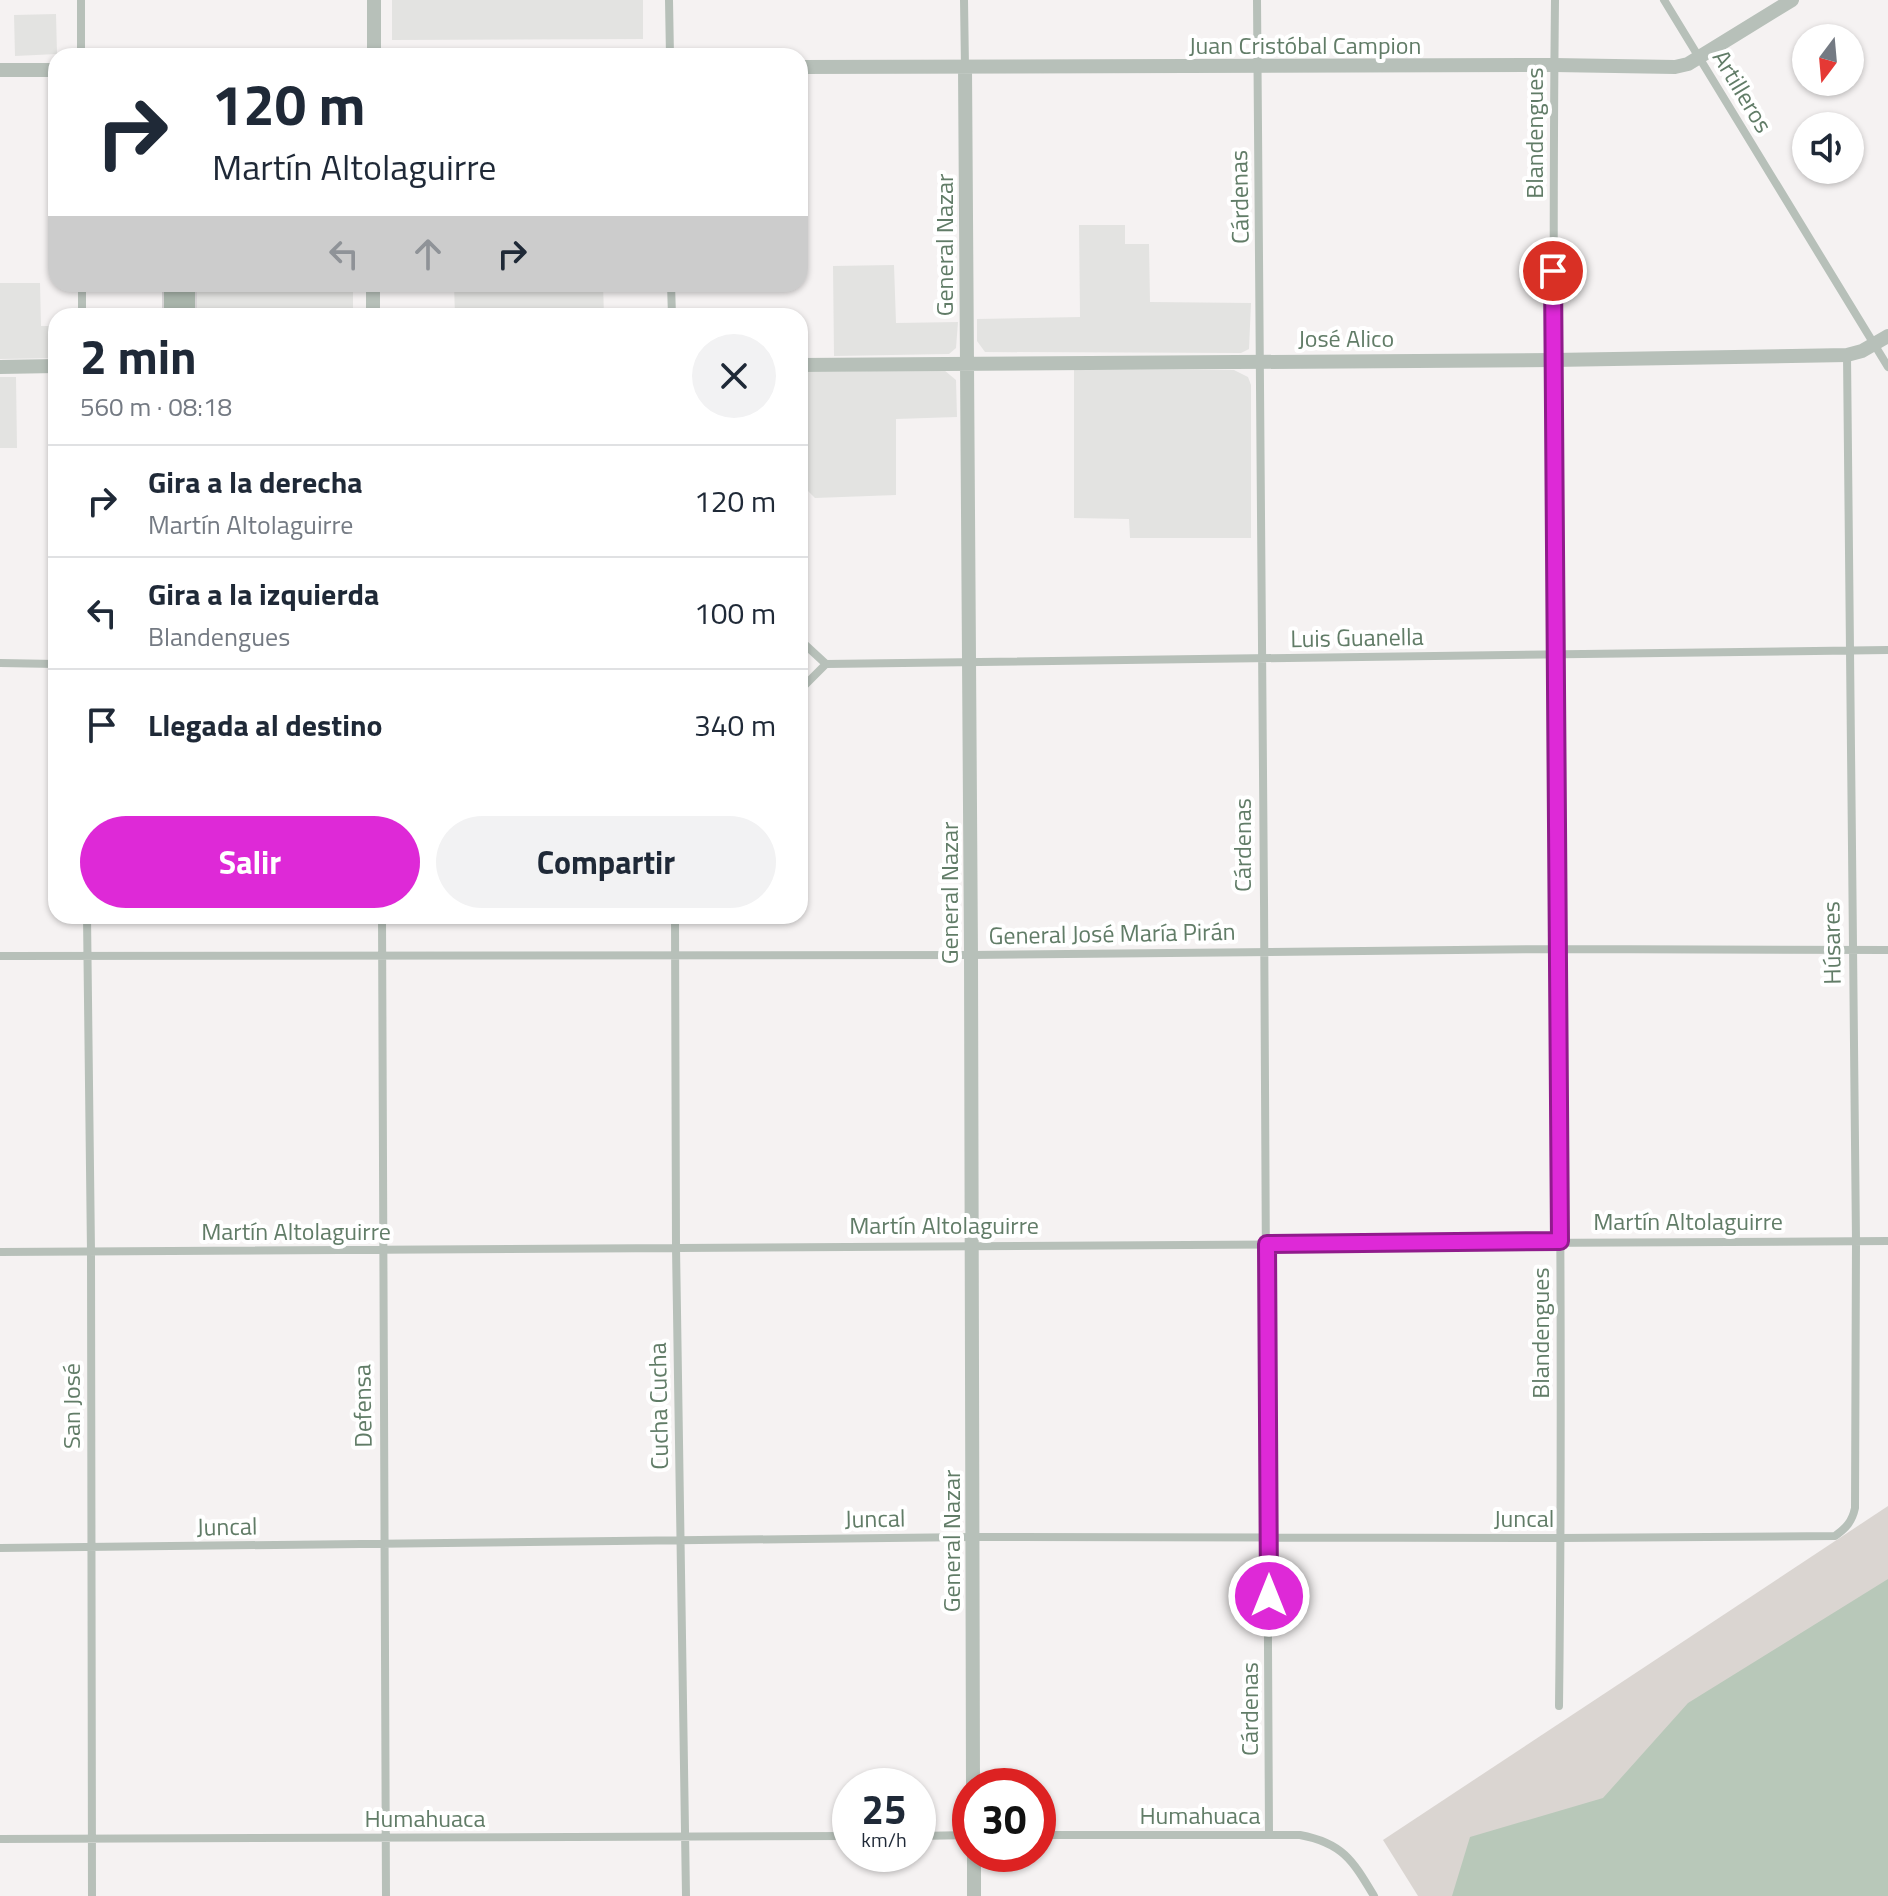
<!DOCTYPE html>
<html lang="es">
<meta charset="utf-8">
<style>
:root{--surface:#fff;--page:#f2f2f3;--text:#1f2937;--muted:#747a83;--line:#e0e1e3;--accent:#de29d7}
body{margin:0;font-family:"Titillium Web",sans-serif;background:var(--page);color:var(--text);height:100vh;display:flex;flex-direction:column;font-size:30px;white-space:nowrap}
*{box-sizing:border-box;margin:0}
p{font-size:26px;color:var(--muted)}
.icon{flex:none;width:44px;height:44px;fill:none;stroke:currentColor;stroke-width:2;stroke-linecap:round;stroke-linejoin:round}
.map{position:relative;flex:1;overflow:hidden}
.side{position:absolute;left:48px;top:308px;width:760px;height:616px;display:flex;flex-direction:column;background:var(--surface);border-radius:24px;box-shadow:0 2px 6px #0004}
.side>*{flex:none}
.top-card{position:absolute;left:48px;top:48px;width:760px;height:244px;border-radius:24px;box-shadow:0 2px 6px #0004;background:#fff;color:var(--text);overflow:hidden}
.needle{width:52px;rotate:196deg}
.fabs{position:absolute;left:1792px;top:24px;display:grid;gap:16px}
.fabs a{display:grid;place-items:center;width:72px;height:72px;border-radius:50%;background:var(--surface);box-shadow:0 2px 6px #0004;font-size:40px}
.speed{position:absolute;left:832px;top:1768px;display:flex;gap:16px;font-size:40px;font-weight:700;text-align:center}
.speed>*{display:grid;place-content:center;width:104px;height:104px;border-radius:50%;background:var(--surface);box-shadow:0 2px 6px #0004;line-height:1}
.speed small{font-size:20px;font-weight:400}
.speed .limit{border:12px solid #d22;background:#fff;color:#111}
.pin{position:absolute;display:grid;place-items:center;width:68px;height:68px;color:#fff;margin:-34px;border:4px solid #fff;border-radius:50%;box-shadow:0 2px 8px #0007}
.me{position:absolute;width:88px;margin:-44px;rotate:0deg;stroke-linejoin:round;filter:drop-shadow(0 0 6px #0008)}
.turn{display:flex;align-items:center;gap:28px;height:168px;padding:0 32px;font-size:36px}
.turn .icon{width:104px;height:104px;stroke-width:2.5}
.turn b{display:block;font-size:56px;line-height:68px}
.lanes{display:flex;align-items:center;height:76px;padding:0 32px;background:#0003;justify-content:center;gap:40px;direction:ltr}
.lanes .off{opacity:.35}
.round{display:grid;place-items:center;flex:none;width:84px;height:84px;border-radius:42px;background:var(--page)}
.head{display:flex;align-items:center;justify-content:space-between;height:136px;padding:0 32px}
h1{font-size:48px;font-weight:700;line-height:60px}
.cta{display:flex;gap:16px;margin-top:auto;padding:16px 32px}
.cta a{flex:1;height:92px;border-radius:48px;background:var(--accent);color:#fff;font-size:32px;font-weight:700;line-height:92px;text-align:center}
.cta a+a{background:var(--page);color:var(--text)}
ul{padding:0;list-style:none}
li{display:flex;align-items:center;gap:24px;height:112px;padding:0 32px;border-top:2px solid var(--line)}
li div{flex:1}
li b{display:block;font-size:30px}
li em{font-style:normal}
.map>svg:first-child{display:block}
.built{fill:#e3e3e1}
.green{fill:#dad5d1}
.water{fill:#b8c8b9}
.building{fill:#a8b4aa;stroke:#d6d4d5;stroke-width:2}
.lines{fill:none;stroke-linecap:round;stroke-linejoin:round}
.minor{stroke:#b7c0b9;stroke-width:8}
.tertiary{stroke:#b7c0b9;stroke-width:14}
.route-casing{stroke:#901b8c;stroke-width:20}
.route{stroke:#de29d7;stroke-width:14}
.labels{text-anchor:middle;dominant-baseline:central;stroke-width:8;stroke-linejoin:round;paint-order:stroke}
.street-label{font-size:24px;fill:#617c67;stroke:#fff}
</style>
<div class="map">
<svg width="1888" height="1896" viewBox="0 0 1888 1896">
<rect width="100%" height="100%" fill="#f5f2f2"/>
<path class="built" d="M392,0H643V39L392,40Z
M56,14L57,54L15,56L14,15Z
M1079,225H1125V244H1149L1150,302L1251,303L1249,349L1241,353L985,352L977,341V319L1080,317Z
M894,265L896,323L958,322L956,348L949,354L834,356L833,266Z
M0,283H40L41,326H56V358L0,359Z
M196,284H353V316H196Z
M454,284H603L604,316H455Z
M944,370L956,380L957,417L896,419V495L815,498L808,491L800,497V372Z
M1074,370H1234L1248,377L1251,385V538H1130L1129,519L1074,518Z
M0,377H16L17,448H0Z"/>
<path class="green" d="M1888,1506V1896H1418L1383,1840Z"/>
<path class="water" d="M1888,1579V1896H1452L1470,1837L1603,1798L1688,1703Z"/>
<path class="building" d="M163,284H196V316H163Z"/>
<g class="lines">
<path class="minor" d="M669,0L670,56
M964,0L965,67
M1257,0C1261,611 1268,1223 1269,1834
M1555,0C1549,569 1566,1138 1559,1706
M1664,0L1888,367
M81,56V0
M82,284V316
M671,284L672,316
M800,640L826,664L1888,650
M0,663L56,664
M800,690L826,664
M87,916L91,1251L92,1896
M382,916L386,1896
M675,916L676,1247L686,1896
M0,956L971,955L1557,949L1888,950
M0,1252L1888,1241
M0,1548L973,1537L1561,1538L1835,1536C1846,1528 1852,1522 1855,1508L1856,1241L1847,355
M1038,1835H1300C1343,1843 1353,1861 1374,1896
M918,1836L970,1835
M0,1839L850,1836"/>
<path class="tertiary" d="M374,0V56
M800,67L1554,65L1675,67L1688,64L1792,0
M965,68L971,955L973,1786
M0,70H56
M373,316V284
M800,365L1553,360L1847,355L1862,351L1888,336
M0,367L56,366
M974,1854V1896"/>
</g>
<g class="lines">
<defs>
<path id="route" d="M1269,1596L1267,1244L1560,1241L1553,271"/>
</defs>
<use href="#route" class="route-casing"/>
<use href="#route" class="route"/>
</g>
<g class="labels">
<g class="street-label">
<text x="1305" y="45">Juan Cristóbal Campion</text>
<text transform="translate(1743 91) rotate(59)">Artilleros</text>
<text transform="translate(1534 133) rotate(-90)">Blandengues</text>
<text transform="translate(1239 197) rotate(-91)">Cárdenas</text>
<text transform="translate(944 245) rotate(-90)">General Nazar</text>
<text x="1346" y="338">José Alico</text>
<text transform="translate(1357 637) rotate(-1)">Luis Guanella</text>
<text transform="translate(1242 845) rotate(-90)">Cárdenas</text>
<text transform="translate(949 893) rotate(-90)">General Nazar</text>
<text transform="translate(1112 933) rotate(-1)">General José María Pirán</text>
<text transform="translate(1831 943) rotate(-91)">Húsares</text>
<text x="1688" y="1221">Martín Altolaguirre</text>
<text x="944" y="1225">Martín Altolaguirre</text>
<text x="296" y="1231">Martín Altolaguirre</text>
<text transform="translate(1540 1333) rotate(-90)">Blandengues</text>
<text transform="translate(71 1406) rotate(-90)">San José</text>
<text transform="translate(362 1406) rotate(-91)">Defensa</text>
<text transform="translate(658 1406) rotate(-91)">Cucha Cucha</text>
<text transform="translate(875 1518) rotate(-1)">Juncal</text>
<text x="1524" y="1518">Juncal</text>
<text transform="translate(227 1526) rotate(-1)">Juncal</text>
<text transform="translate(951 1541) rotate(-90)">General Nazar</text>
<text transform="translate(1249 1709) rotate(-90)">Cárdenas</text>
<text x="1200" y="1815">Humahuaca</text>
<text x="425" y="1818">Humahuaca</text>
</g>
</g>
</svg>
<div class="fabs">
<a><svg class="needle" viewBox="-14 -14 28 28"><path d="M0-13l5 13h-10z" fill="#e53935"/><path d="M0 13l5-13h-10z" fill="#747a83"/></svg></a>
<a><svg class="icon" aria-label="sound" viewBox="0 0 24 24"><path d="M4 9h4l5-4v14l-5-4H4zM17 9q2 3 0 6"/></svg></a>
</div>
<div class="speed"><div>25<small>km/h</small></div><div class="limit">30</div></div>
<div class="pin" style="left:1553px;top:271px;background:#d93025"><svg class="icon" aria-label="arrive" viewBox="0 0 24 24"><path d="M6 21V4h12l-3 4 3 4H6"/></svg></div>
<svg class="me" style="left:1269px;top:1596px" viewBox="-20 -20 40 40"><circle r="17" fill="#de29d7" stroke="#fff" stroke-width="3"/><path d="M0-11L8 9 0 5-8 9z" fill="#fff"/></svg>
<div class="top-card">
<div class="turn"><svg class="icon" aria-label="right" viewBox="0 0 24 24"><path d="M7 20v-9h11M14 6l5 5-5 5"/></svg><div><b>120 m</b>Martín Altolaguirre</div></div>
<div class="lanes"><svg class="icon off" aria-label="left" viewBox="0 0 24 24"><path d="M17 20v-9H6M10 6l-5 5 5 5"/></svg><svg class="icon off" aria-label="ahead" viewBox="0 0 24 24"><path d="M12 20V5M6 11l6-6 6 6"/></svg><svg class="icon" aria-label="right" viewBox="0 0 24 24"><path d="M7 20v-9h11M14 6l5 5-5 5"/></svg></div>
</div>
<section class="side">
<div class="head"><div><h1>2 min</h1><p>560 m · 08:18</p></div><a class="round"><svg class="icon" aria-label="close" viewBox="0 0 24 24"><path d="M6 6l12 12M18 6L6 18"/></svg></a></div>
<ul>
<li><svg class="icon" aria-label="right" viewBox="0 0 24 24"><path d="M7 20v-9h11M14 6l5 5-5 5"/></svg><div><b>Gira a la derecha</b><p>Martín Altolaguirre</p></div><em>120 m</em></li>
<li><svg class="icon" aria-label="left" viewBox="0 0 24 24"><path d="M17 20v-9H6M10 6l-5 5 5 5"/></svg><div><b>Gira a la izquierda</b><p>Blandengues</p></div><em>100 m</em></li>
<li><svg class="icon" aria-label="arrive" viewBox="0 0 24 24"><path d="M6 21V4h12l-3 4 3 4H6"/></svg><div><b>Llegada al destino</b></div><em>340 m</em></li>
</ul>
<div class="cta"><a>Salir</a><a>Compartir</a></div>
</section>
</div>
